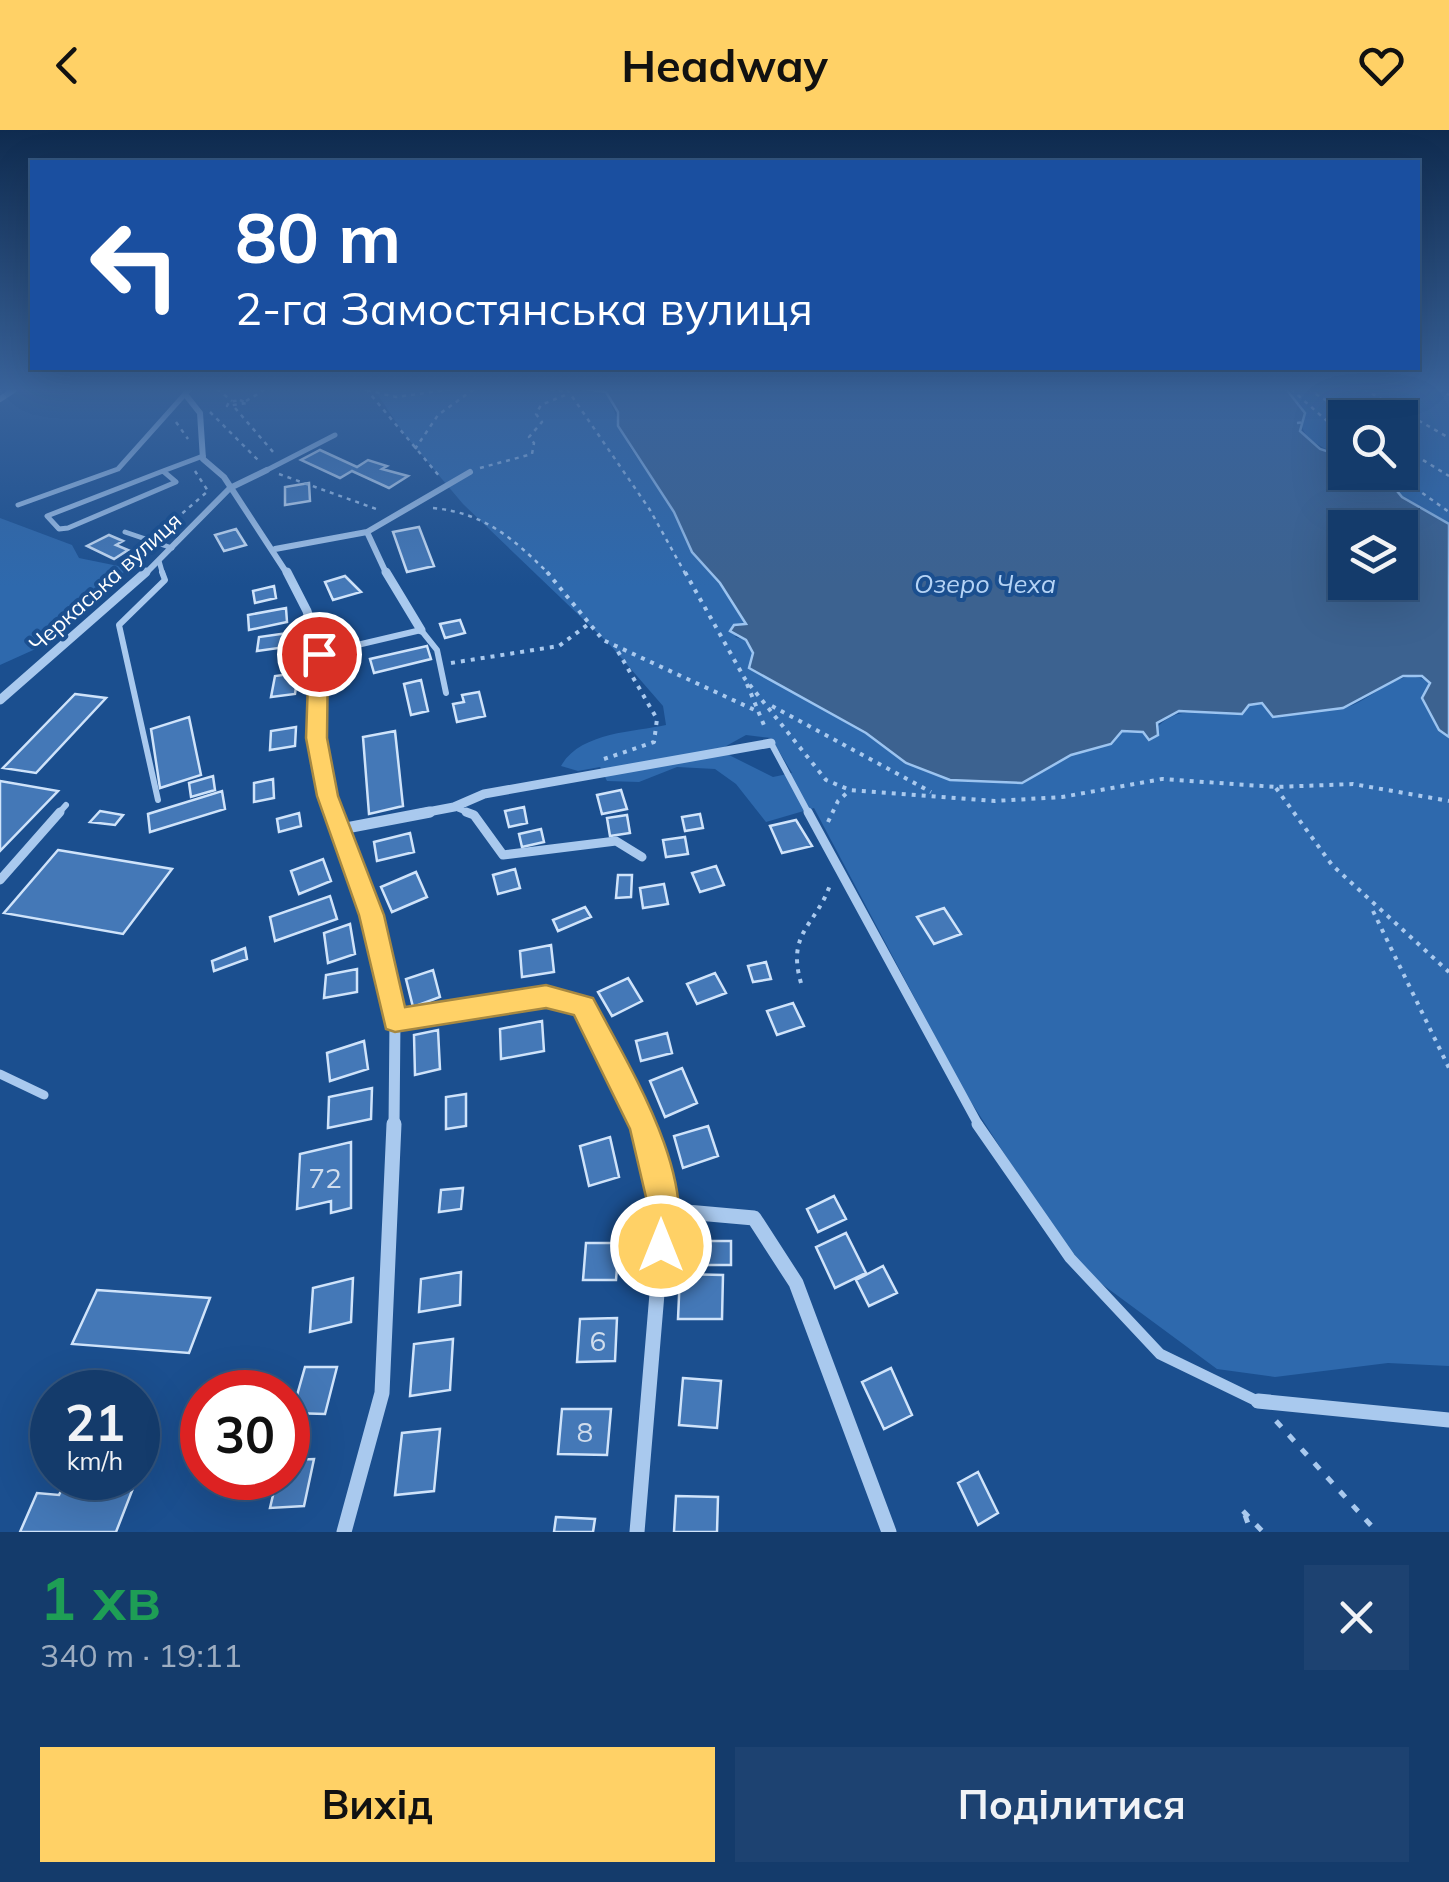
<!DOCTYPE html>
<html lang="uk">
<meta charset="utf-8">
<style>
:root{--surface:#143b6b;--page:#1d4271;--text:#f1f3f6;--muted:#9dadc1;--line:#33557e;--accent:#ffd166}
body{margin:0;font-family:Mulish,sans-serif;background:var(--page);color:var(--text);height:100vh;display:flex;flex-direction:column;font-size:38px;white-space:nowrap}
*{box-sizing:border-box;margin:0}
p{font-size:32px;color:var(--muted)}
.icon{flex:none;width:55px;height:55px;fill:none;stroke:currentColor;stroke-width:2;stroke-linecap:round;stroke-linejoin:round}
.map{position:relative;height:1402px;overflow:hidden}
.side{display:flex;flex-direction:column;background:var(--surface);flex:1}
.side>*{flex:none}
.guide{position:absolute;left:30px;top:30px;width:1390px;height:210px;border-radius:0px;box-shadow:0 10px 40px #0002,0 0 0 2px var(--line);background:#1a4fa0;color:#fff;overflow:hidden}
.controls{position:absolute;left:1328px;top:270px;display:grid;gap:20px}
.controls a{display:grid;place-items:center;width:90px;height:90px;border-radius:0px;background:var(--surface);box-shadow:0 10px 40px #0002,0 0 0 2px var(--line);font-size:50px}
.speed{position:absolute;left:30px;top:1240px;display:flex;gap:20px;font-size:50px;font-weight:700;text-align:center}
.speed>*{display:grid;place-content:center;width:130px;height:130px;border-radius:50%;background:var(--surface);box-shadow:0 10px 40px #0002,0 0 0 2px var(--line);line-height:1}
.speed small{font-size:25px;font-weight:400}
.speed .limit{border:15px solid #d22;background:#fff;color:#111}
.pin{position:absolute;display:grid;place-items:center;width:85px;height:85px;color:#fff;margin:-42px;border:5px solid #fff;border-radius:50%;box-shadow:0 2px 10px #0007}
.me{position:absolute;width:110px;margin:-55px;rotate:0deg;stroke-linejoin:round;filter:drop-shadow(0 0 8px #0008)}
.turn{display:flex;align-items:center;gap:35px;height:210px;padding:0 40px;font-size:45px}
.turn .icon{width:130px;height:130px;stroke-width:2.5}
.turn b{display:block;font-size:70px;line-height:85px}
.round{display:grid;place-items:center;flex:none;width:105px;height:105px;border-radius:0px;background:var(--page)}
.summary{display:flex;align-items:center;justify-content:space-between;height:170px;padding:0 40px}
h1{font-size:60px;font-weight:700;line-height:75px;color:#1e9e55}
.button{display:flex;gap:20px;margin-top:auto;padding:20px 40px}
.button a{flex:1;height:115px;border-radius:0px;background:var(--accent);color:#111;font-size:40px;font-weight:700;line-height:115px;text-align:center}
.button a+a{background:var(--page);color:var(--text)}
header{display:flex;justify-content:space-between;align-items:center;height:130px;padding:0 40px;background:var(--accent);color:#111;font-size:45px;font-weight:700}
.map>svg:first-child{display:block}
.green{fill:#2e69ad;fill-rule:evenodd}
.water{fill:#3c6290;stroke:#9cc4f0;stroke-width:2.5;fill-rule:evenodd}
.building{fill:#4478b7;stroke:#cfe3fa;stroke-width:2.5}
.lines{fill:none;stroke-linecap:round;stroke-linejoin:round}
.path-far2{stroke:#a9c9ee;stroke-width:2.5;stroke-dasharray:4 5;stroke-linecap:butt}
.path-far1{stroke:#a9c9ee;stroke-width:4;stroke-dasharray:4 6;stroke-linecap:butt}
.path{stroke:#a9c9ee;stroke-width:5;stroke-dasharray:8 11;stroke-linecap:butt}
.service-far3{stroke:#a9c9ee;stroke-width:5}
.service-far2{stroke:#a9c9ee;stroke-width:6}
.service-far1{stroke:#a9c9ee;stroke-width:9}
.service{stroke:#a9c9ee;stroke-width:11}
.minor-far3{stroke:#a9c9ee;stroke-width:6}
.minor-far2{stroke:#a9c9ee;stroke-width:9}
.minor-far1{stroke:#a9c9ee;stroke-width:11}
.minor{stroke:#a9c9ee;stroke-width:15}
.route{fill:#ffd166;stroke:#a68842;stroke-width:2.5}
.labels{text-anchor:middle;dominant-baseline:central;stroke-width:8;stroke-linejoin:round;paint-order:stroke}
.far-street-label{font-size:22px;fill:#fff;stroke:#1b4f8f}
.far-water-label{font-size:25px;font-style:italic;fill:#b5d3f5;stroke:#1b4f8f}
.near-number-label{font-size:28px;fill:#d0dded}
</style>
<header><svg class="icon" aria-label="back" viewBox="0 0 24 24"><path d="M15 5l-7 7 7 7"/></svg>Headway<svg class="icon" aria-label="heart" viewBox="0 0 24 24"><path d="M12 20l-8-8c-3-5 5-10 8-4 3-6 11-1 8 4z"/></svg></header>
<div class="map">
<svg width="1449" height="1402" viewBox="0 0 1449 1402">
<rect width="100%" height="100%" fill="#1b4f8f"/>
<path class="green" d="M374,259L606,262L629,316L674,382L692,422L720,453L746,495L735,507L746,510L753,523L749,538L866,603L906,633L950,650L1023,653L1071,625L1111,614L1122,601L1143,602L1149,610C1168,572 1205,582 1242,584L1249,575L1262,573C1286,574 1319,583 1343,578C1373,572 1402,530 1431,554L1422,568L1439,600L1449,607V1236L1388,1233L1275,1247L1217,1239L1076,1135L964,961L814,678L766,692L736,654L715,639L677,637L639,652L607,651L600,637L578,641L561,636C580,602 634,602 666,595L663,576L610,515L463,374L404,304ZM746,605L771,608L792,643L773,647L719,620Z
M1286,259H1436L1449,267V394L1402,367L1379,343L1400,342V288H1345V327C1283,303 1314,297 1286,259Z
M0,388L72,415L79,428L128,438L51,512L0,535Z"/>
<path class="water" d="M583,259H1286L1305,283L1300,301L1320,319L1345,327V342L1383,344L1402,367L1449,394V607L1439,600L1422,568L1430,553L1422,546H1403L1343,578L1273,587L1262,573L1249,575L1242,584L1179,581L1157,593L1158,605L1149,610L1143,602L1122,601L1111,614L1071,625L1022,653L950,650L906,633L866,603L749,538L753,523L746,510L730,501L734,495L746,494L720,453L692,422L674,382L618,296V282L606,262ZM1345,398H1400V452H1345Z"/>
<path class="building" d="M320,320L357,337L368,330L387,336L382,339L408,346L389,358L352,341L340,348L301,330Z
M309,353L310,371L285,375V357Z
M419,397L434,436L407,442L393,402Z
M236,399L246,415L224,421L215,405Z
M109,405L123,411L116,415L128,420L114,429L87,416Z
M345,446L361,462L333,470L325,452Z
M274,456L276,468L255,473L253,461Z
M286,478L287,492L249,500L248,485Z
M460,490L465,503L445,508L440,494Z
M288,503L286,517L257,521L259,507Z
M427,516L431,529L374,543L370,529Z
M298,543L295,564L271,567L275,546Z
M421,550L428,581L411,585L404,554Z
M479,562L485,586L457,592L453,574L464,572L462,565Z
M75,564L106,568L36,643L3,638Z
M189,587L201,645L160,658L151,599Z
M296,597L295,616L270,620L271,601Z
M395,601L403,676L369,684L363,607Z
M213,646L215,660L191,667L189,653Z
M273,649L274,668L254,672V653Z
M0,651L58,661L0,721Z
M621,660L627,679L602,684L597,665Z
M222,661L225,679L150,702L148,684Z
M524,677L527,693L509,697L505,681Z
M100,681L123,685L115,695L90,692Z
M299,683L301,696L279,702L277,689Z
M700,684L703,698L685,701L682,687Z
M627,685L630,703L610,706L607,688Z
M796,690L812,716L782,723L770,696Z
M541,699L544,712L522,717L519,704Z
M410,703L414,722L377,731L374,712Z
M685,707L688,724L666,727L663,710Z
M58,720L172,739L123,804L4,783Z
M323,729L331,751L299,764L291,741Z
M716,736L724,755L700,762L692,743Z
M515,739L520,758L498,764L493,745Z
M416,742L427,767L392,782L381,757Z
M618,745H632L631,767L616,768Z
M664,754L668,774L643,778L640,758Z
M330,766L337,789L275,811L270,787Z
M585,777L591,787L558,801L553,790Z
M944,778L961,804L934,814L917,787Z
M350,794L355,824L328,833L324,803Z
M551,815L554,842L522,847L520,821Z
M245,818L247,829L214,841L212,831Z
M766,832L771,849L753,852L748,836Z
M357,839V862L324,868L326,845Z
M433,840L440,867L413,877L406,849Z
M715,843L726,863L697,874L687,854Z
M628,848L642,871L612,886L598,862Z
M793,873L804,896L777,905L767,881Z
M542,891L544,921L501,929L500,899Z
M438,900L440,939L415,945L414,905Z
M667,903L672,923L641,931L636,911Z
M364,911L368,939L330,951L327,923Z
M682,938L697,973L665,987L650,951Z
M372,958L371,989L328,998L329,967Z
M466,964V996L446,999V967Z
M708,996L718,1026L683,1038L674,1006Z
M610,1007L619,1047L589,1056L580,1016Z
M351,1012V1078L331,1083V1071L297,1079L300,1024Z
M463,1058L461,1079L439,1082L441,1060Z
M834,1066L846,1089L818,1102L807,1079Z
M846,1103L866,1143L835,1158L816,1117Z
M701,1111H731V1135H701Z
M586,1113H619L616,1150H583Z
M883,1136L897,1163L869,1176L856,1150Z
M461,1142L460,1175L419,1182L421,1149Z
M680,1144L723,1145L722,1189H678Z
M353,1148L351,1192L310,1202L313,1158Z
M97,1160L210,1168L189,1223L72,1214Z
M617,1188L615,1231L577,1232L580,1189Z
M453,1209L450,1260L410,1266L414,1214Z
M305,1237H337L325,1284L292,1283Z
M891,1238L912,1285L884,1299L862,1252Z
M683,1248L721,1251L717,1298L679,1295Z
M562,1279H611L607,1325L558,1324Z
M440,1299L434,1361L395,1365L402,1303Z
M314,1329L304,1376L270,1378L277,1348H288V1330Z
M978,1342L998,1383L978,1395L958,1353Z
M67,1348H137L116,1402H20L37,1363L59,1365Z
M676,1366L718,1367L717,1402H674Z
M556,1387L595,1389L593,1402H554Z"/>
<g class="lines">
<path class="path-far2" d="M217,259L232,271
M366,259L440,347
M550,259L565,262
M567,259L650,380L686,445
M1291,259L1345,307
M1308,259L1354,288
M1364,259L1449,308
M1439,259L1449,265
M367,260L396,267L453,259
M240,270L247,273L227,276L229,272Z
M246,271L266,259
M235,278L274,323
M210,282L260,332
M176,292L188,309
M1297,293L1306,292
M1400,316L1449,346
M415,319L438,285L474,259
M480,338L532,324L534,313L529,307L542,292L536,284L541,275L570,263
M1393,342L1449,382
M279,344L379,380
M433,378C485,383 514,409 550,445
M162,401L208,361L195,341"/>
<path class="path-far1" d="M547,442L603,510L759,582
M685,442L745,549L826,650L850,660L995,671L1062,667L1162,649L1276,657L1353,654L1449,671
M451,533L559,516L590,493
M747,554L766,600
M772,576L931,662
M604,629L654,612L657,589L616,518
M1276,658L1332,735L1449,842
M828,692L838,671L850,660
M1373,781L1449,938
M801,853C786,801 817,796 831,752"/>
<path class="path" d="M1276,1291L1377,1402
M1243,1381L1263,1402
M1245,1385L1251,1402"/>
<path class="service-far3" d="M267,340L335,305
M163,341L176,352L68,398L59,399L47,386Z
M163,341L203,326
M18,375L118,339L185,264
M125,402L172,418
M159,431L163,445"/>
<path class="service-far2" d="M319,524L421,500L437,520L446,563
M771,613L809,684
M158,670L119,495L165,450L162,442
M454,677L472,684
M58,684L66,675"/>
<path class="service-far1" d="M466,682L474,685L503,725L616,711L642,727
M808,682L979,996
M0,750L60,682
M0,944L44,965"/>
<path class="service" d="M977,994L1070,1128L1160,1224L1257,1271"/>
<path class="minor-far3" d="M189,259L185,264L200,283L203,329L224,347L288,445
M0,269L15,259
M367,402L387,445
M275,419L367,402L470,342
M144,445L230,358L267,340"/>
<path class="minor-far2" d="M287,442L307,481L319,524L316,608L335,684
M386,442L421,500
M0,570L146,442
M417,684L454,677L484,664L771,613"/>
<path class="minor-far1" d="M334,682L371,785L395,890L394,996
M341,699L430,682
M395,890L562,867L583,876L644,996"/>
<path class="minor" d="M664,1080L754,1088L796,1153L889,1402
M1258,1271L1449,1290
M344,1402L382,1263L394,994
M637,1402L664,1080L642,994"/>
</g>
<linearGradient id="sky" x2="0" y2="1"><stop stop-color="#0f2b4f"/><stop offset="0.57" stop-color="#39639b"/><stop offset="1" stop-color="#39639b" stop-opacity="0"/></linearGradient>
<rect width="1449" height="456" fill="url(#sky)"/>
<path class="route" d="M319,518L328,524L327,608L338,666L384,785L405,877L546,855L593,868C627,933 703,1053 672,1127L661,1132L650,1127L645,1116L649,1080L630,999L574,885L546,878L395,902L386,899L359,785L317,666L306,608L309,524Z"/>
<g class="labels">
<g class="far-street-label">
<text transform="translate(105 452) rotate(-42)">Черкаська вулиця</text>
</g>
<g class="far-water-label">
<text x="985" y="453">Озеро Чеха</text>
</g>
<g class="near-number-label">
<text x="325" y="1047">72</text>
<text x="598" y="1210">6</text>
<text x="585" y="1301">8</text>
</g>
</g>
</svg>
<div class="controls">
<a><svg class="icon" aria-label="search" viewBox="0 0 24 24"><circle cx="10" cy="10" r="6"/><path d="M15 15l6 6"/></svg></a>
<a><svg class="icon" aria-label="layers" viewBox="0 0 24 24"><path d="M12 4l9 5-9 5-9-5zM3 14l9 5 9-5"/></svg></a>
</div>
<div class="speed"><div>21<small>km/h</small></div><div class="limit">30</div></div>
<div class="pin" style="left:319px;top:524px;background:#d93025"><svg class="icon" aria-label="arrive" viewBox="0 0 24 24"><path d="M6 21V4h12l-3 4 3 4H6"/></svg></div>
<svg class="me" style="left:661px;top:1116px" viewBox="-20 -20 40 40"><circle r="17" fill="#ffd166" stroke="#fff" stroke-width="3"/><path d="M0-11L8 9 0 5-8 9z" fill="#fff"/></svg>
<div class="guide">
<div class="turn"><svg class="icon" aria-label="left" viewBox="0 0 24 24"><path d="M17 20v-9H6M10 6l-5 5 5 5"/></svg><div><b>80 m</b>2-га Замостянська вулиця</div></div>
</div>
</div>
<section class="side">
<div class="summary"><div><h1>1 хв</h1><p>340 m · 19:11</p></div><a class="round"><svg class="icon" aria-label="close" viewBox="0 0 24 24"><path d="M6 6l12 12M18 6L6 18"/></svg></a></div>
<div class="button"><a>Вихід</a><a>Поділитися</a></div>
</section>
